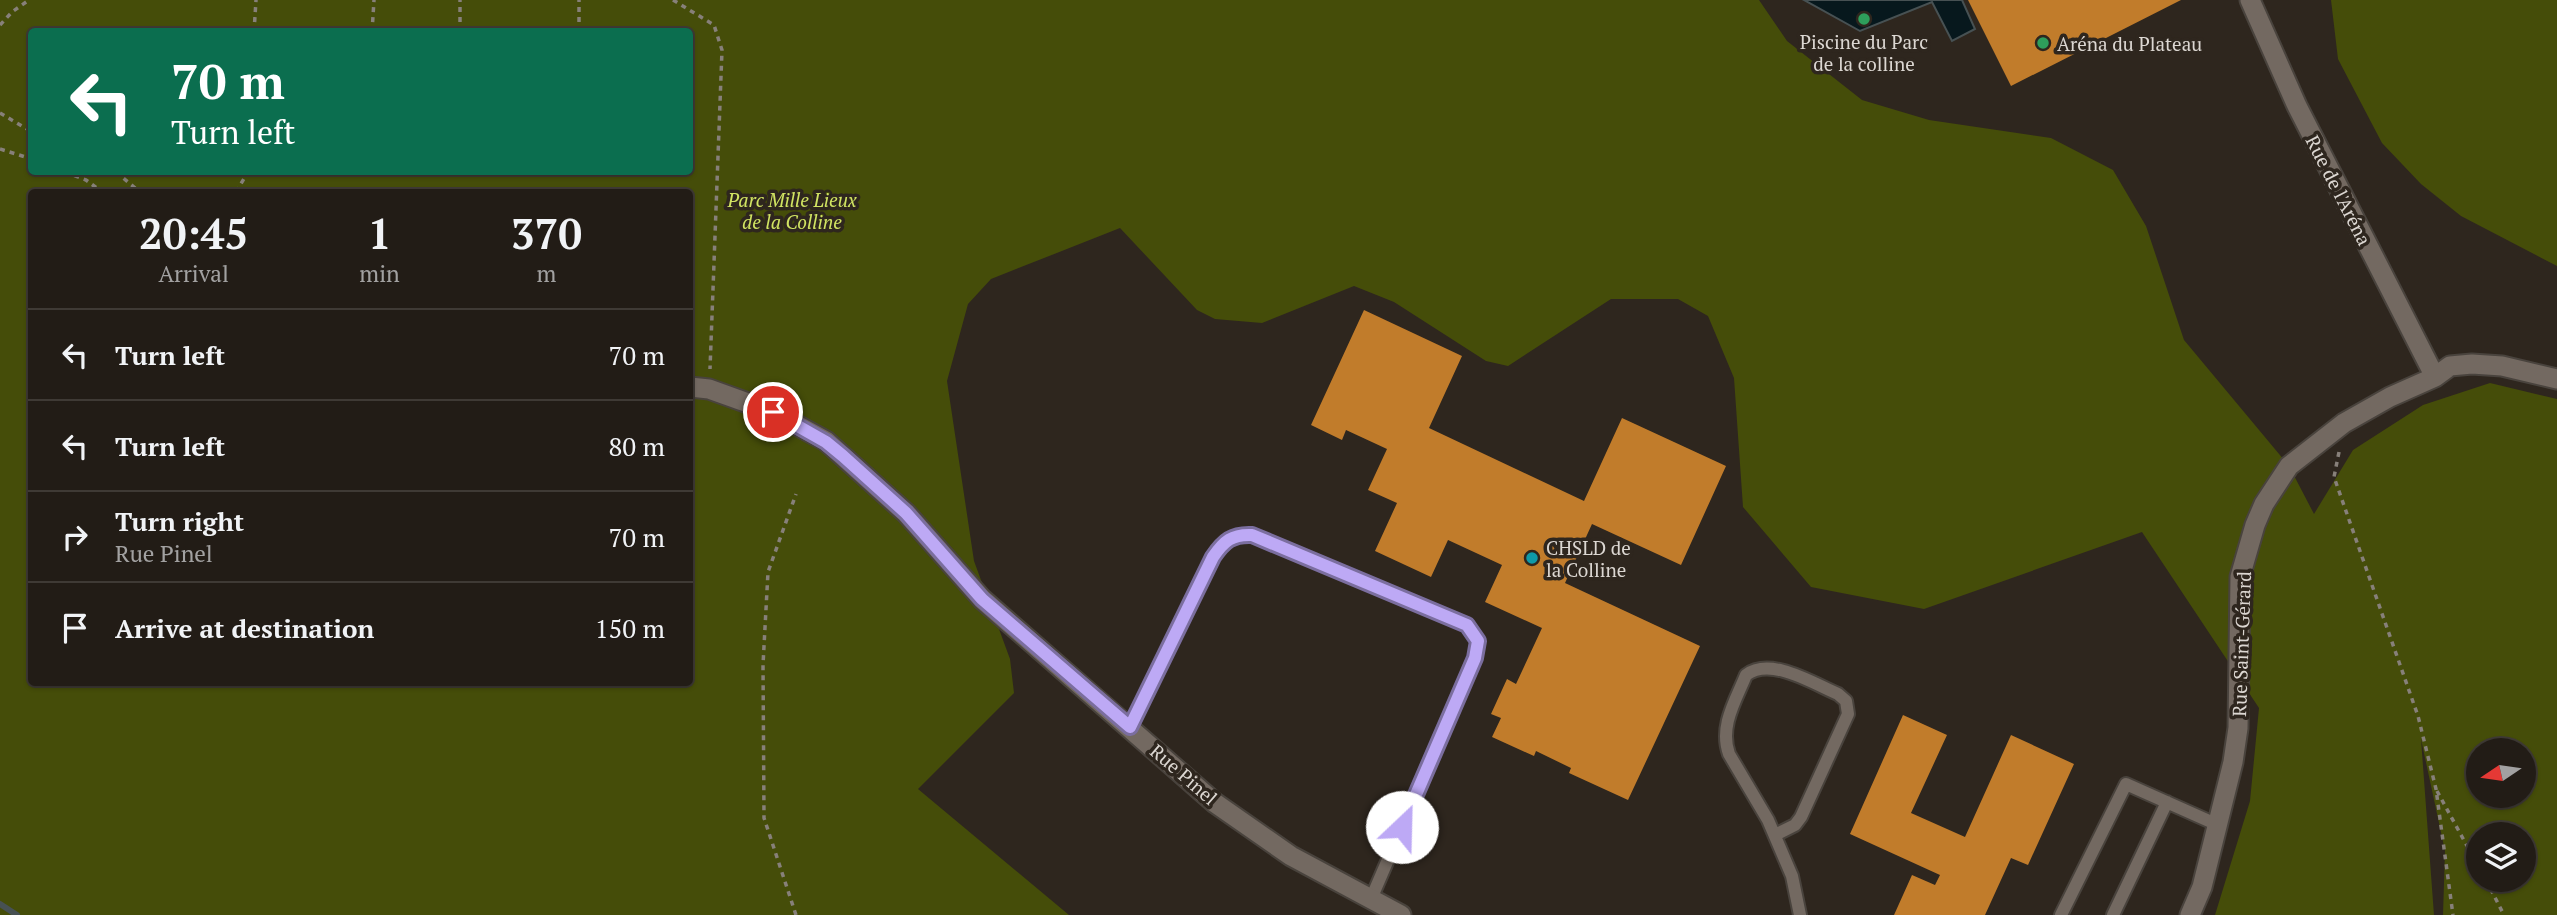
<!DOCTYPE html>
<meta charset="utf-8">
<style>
:root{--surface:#221c16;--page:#2a251f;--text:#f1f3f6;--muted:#a2a1a1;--line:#3f3a35}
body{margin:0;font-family:"PT Serif",serif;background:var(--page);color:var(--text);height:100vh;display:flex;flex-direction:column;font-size:26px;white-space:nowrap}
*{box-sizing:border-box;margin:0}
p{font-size:23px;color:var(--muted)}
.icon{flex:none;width:38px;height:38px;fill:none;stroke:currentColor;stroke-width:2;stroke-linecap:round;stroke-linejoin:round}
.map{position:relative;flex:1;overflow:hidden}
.side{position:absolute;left:28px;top:189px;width:665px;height:497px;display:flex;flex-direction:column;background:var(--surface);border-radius:7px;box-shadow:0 2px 5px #0004,0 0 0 2px var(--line)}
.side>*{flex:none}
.banner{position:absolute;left:28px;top:28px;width:665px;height:147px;border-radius:7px;box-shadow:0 2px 5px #0004,0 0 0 2px var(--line);background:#0b6e4f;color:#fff;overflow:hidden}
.needle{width:46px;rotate:257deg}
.fabs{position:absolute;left:2466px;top:738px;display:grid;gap:14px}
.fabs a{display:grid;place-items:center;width:70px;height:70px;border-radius:50%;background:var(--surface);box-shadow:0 2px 5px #0004,0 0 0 2px var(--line);font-size:35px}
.pin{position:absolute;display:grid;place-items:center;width:60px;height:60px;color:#fff;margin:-30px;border:4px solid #fff;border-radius:50%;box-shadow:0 2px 7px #0007}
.me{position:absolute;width:77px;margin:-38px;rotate:24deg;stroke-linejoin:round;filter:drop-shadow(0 0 5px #0008)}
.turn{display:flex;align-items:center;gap:24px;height:147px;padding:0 28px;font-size:32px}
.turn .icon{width:91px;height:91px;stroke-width:2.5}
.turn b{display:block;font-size:49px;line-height:60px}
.eta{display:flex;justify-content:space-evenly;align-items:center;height:119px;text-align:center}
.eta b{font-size:42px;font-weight:800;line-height:49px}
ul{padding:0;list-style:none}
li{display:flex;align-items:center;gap:21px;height:91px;padding:0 28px;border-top:2px solid var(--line)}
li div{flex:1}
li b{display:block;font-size:26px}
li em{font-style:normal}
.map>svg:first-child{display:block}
.green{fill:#454d09;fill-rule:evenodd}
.water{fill:#07181d;stroke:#475153;stroke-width:2}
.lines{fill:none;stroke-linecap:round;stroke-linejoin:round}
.stream{stroke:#475153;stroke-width:6}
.building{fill:#c17c2b}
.service-casing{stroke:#49433d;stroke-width:16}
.minor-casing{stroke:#49433d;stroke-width:23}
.path{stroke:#87807a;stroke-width:3.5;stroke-dasharray:5 5;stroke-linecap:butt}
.service{stroke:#736961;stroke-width:12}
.minor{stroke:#736961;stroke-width:19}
.route-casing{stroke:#7b6e9f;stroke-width:18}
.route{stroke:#bda9f5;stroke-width:12}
.leisure-dot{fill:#2e9e5b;stroke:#2e261e;stroke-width:2.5}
.culture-dot{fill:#0f9aa8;stroke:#2e261e;stroke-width:2.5}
.labels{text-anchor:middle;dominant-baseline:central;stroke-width:7;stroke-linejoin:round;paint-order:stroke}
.poi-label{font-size:19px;fill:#dcd7d2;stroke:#2e261e;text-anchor:start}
.street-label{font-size:19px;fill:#dcd7d2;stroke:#2e261e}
.park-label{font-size:19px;font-style:italic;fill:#d1e462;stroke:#2e261e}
</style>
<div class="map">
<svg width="2557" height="915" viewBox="0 0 2557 915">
<rect width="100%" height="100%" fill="#2e261e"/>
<path class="green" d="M0,0H1759L1787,41L1862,100L1929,120L2051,138L2113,170L2146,226L2184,340L2289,466L2314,514L2353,450L2423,405L2490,383L2557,399V915H2443L2445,851L2421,739L2434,915H2215L2250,801L2259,708L2142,532L1924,609L1811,587L1743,507L1734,378L1708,316L1678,299H1611L1508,366L1486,361L1394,302L1354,286L1262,323L1215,319L1197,310L1120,228L991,279L968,304L947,381L974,561L1010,659L1014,693L918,789L1069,915H0ZM32,32H690V172H32ZM32,192H690V682H32ZM2478,751H2524V796H2478ZM2478,835H2524V880H2478Z
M2331,0H2557V266L2461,216L2421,184L2382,143L2338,59Z"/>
<path class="water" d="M1804,0H1962L1975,29L1952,41L1932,2L1860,31Z"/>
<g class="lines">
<path class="stream" d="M0,904L17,915"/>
</g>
<path class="building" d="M1968,0H2181L2011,86Z
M1364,310L1462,356L1429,428L1584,501L1622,418L1726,466L1681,565L1592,524L1565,583L1700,646L1628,800L1569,773L1571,768L1536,751L1534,756L1492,737L1501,718L1491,714L1507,679L1516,684L1542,628L1485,602L1502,565L1448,540L1431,577L1375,551L1397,503L1368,490L1387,449L1346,430L1342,440L1311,425Z
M1903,715L1947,735L1911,813L1965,837L2011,735L2074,764L2028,865L2011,858L1985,915H1894L1912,875L1935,885L1940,875L1850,834Z"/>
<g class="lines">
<defs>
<path id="service" d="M1130,727L1213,557C1224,541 1232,534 1252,535L1467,625L1478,641L1475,658L1371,899
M1775,835L1795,825L1801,817L1848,714L1846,701L1838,694C1814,684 1771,656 1746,675C1736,700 1719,726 1729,754L1768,820L1792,876L1800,915
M2061,915L2126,784L2218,825
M2113,915L2167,802"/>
<path id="minor" d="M2250,0L2297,106L2435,377
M690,387L709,389L773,412L826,441L906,513L982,599L1215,803L1291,856L1401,915
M2190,915L2202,887L2233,762L2238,728L2240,577L2255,525L2264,504L2289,466L2344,423L2390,397L2435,377L2450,366L2472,364L2502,366L2557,379"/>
</defs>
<use href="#service" class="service-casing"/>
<use href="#minor" class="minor-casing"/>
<path class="path" d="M673,0L714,25L722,50L710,369
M0,25L12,12L29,0
M254,32L256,0
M372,32L374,0
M460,32V0
M579,32V0
M0,113L32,132
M0,149L32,159
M65,172L86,180L102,192
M116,172L140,192
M236,192L248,172
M2339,452L2334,477L2418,716L2436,789L2453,915
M2437,791L2478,866
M2486,880L2504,915
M796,915L764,818L763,665L768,572L796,494"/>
<use href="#service" class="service"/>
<use href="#minor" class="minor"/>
</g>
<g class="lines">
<defs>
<path id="route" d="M773,412L826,442L843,456L906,513L982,599L1130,727L1213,557C1224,541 1232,534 1252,535L1467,625L1478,641L1475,658L1402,827"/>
</defs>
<use href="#route" class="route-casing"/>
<use href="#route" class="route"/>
</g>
<g class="leisure-dot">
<circle cx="1864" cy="19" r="7"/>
<circle cx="2043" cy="43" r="7"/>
</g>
<circle class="culture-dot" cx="1532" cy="558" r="7"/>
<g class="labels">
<g class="poi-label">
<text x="1864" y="41" text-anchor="middle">Piscine du Parc<tspan x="1864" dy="22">de la colline</tspan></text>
<text x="2057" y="43">Aréna du Plateau</text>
<text x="1546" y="547">CHSLD de<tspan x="1546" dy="22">la Colline</tspan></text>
</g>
<g class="street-label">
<text transform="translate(2339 190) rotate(63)">Rue de l'Aréna</text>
<text transform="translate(2241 644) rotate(-88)">Rue Saint-Gérard</text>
<text transform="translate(1184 774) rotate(41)">Rue Pinel</text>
</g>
<g class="park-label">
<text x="792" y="199">Parc Mille Lieux<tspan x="792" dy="22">de la Colline</tspan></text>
</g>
</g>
</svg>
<div class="fabs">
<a><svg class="needle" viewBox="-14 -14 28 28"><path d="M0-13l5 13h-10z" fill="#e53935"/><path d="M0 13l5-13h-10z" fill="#a2a1a1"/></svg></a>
<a><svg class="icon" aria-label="layers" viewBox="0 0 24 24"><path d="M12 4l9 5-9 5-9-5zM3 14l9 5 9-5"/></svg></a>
</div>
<div class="pin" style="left:773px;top:412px;background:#d93025"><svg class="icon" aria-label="arrive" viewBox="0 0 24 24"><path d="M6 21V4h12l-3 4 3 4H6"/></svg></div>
<svg class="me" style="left:1402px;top:827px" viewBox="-20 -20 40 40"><circle r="19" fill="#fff"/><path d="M0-13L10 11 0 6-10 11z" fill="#bda9f5"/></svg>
<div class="banner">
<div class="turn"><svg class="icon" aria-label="left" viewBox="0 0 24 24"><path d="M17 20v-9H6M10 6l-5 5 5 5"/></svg><div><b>70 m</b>Turn left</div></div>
</div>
<section class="side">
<div class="eta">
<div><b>20:45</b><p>Arrival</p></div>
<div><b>1</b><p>min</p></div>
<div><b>370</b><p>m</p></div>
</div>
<ul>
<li><svg class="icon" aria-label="left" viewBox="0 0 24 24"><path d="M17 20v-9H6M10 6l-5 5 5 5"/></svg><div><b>Turn left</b></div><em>70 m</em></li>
<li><svg class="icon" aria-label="left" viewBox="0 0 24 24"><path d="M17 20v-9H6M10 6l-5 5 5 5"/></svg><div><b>Turn left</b></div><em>80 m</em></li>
<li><svg class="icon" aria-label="right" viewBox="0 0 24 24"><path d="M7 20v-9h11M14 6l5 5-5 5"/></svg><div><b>Turn right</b><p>Rue Pinel</p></div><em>70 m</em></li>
<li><svg class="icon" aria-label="arrive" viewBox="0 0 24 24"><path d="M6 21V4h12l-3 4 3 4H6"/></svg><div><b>Arrive at destination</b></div><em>150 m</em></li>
</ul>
</section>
</div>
